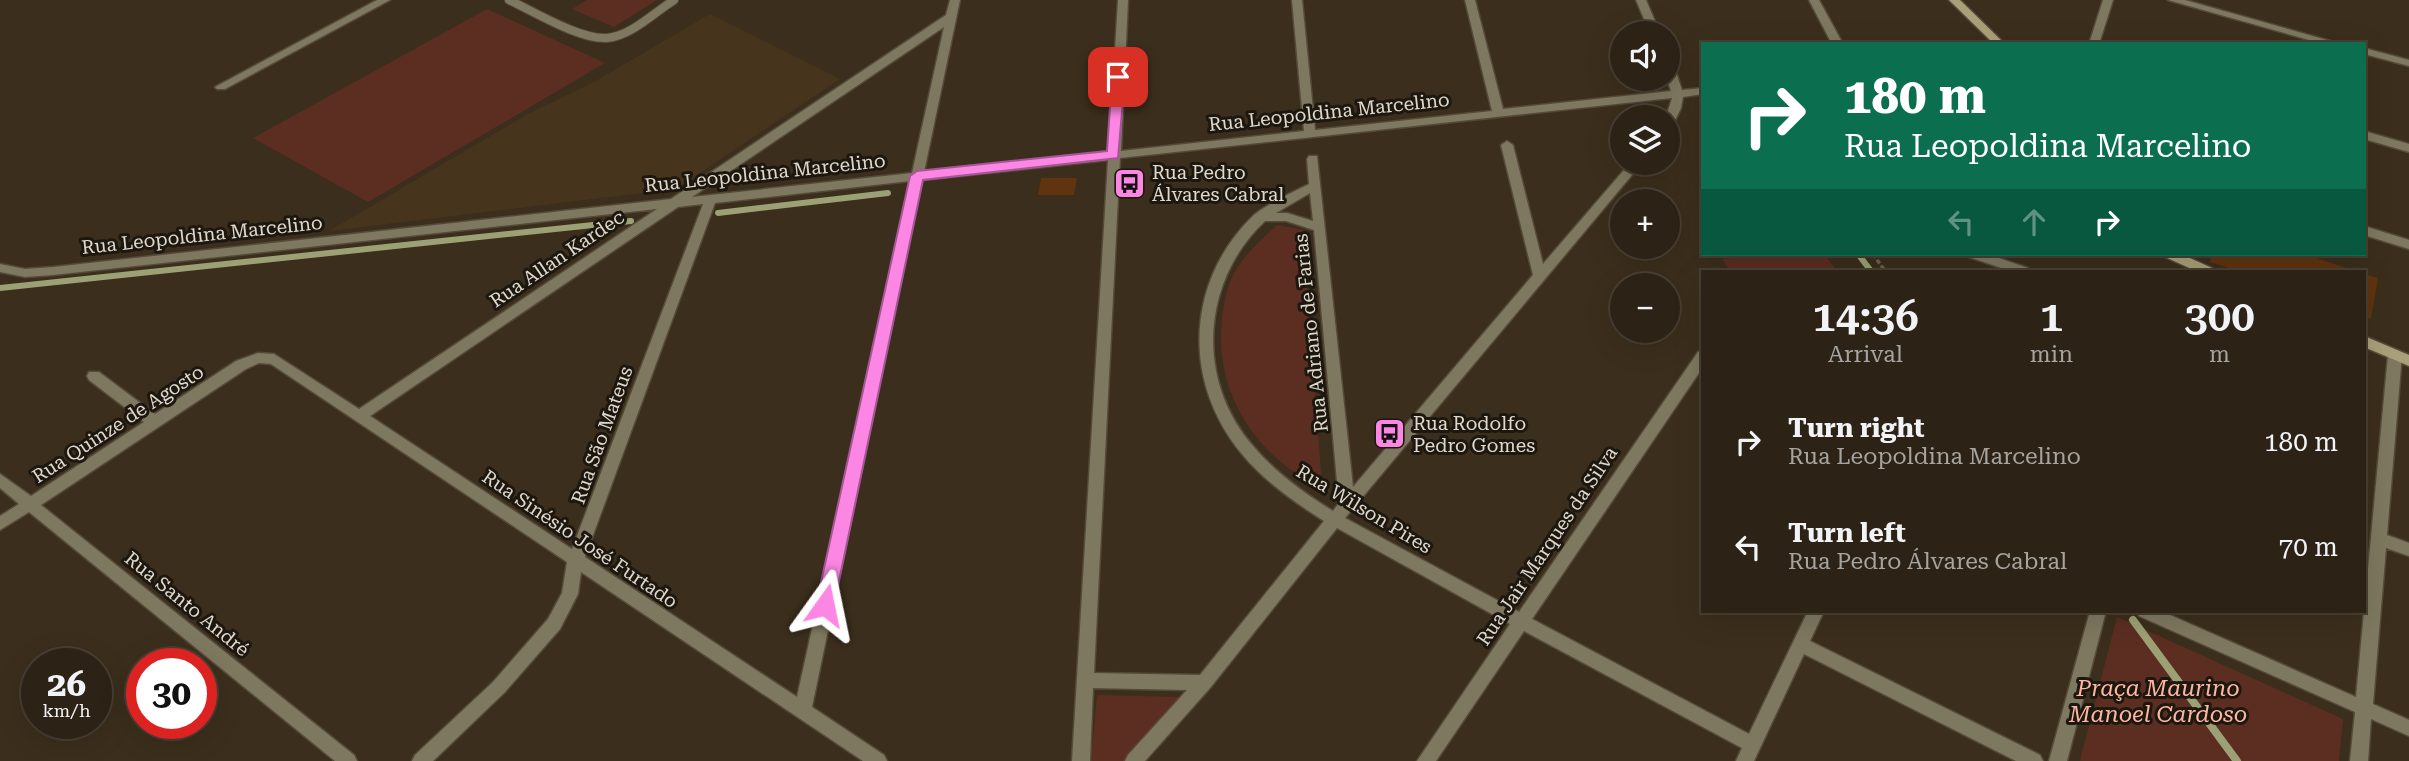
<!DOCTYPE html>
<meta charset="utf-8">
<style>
:root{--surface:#2c2215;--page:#342a1e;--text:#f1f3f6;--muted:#a6a4a0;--line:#483f34}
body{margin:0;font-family:"Roboto Serif",serif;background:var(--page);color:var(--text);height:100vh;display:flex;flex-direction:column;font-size:26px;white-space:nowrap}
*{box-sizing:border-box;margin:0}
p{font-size:23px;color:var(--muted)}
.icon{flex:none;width:38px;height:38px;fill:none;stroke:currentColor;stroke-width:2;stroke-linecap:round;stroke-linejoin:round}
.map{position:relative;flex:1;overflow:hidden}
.details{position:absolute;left:1701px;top:270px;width:665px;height:343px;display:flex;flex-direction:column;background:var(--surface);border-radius:0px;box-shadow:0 7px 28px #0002,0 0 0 2px var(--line)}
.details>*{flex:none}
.banner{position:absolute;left:1701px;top:42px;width:665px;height:214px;border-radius:0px;box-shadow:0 7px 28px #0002,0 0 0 2px var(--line);background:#0b6e4f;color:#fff;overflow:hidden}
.buttons{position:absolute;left:1610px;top:21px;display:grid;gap:14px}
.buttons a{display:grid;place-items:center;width:70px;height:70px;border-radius:50%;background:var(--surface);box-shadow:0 7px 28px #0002,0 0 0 2px var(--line);font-size:35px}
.speed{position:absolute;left:21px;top:648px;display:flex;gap:14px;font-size:35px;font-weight:700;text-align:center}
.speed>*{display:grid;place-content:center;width:91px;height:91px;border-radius:50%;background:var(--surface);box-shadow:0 7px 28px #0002,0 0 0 2px var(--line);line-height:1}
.speed small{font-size:18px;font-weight:400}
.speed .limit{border:10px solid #d22;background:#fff;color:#111}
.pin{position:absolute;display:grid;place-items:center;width:60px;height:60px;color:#fff;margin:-30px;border-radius:14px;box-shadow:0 4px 10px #0006}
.me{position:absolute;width:77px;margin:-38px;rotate:12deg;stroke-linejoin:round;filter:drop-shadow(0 0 5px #0008)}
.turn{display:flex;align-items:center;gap:24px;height:147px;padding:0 28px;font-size:32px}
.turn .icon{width:91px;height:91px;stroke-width:2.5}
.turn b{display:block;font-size:49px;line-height:60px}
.lanes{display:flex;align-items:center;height:66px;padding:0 28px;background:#0003;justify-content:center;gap:35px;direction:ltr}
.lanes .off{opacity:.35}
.eta{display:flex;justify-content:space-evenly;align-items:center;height:119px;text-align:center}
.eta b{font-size:42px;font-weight:600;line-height:49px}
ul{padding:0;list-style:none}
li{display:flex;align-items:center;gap:21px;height:105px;padding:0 28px}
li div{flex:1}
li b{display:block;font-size:26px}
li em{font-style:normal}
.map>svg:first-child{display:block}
.built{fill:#46351c}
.green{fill:#5c2e21}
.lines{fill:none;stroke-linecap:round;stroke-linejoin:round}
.stream-far1{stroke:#9ca175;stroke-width:6}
.stream{stroke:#9ca175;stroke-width:8}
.building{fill:#60340e}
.lane-casing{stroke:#554938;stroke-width:10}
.street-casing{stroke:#554938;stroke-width:3}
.secondary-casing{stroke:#554938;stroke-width:3}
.path{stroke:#6e6353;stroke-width:3.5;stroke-dasharray:4.5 2.5;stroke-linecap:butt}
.lane{stroke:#7e7860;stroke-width:8}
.street{fill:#7e7860;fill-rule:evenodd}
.secondary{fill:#a9a079;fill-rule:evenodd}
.route{fill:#fc86e3;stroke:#a45794;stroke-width:2}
.labels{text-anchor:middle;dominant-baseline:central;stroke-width:6;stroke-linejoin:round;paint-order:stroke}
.street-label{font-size:19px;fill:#e0d8cd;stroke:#1d180f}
.poi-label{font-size:19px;fill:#e0d8cd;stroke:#1d180f;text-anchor:start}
.near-park-label{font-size:23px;font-style:italic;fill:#feb6a2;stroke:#1d180f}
</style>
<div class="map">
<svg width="2409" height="761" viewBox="0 0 2409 761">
<rect width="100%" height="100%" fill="#3b2e1c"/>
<path class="built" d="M710,14L840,79L676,189L329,231L528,114L594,82Z"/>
<path class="green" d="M587,0H657L614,27L572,9Z
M487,9L605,63L368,202L253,138Z
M1277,225L1304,230L1322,489C1309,480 1293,473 1281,462C1238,426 1216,375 1222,319C1223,305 1227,286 1234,273C1245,254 1262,239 1277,225Z
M1756,254H1824L1837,271H1730L1722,259Z
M2117,617L2343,719L2339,761H2080Z
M1097,695L1181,697L1129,761H1091Z"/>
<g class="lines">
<path class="stream-far1" d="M718,213L888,193
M1858,254L1871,271
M0,288L631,221"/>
<path class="stream" d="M2133,620L2237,761"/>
</g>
<path class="building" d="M1041,178H1077L1074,195H1038Z
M2212,254H2304L2356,271H2238L2210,262Z
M2364,274L2378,278L2371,319L2364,317Z"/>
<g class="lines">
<defs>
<path id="lane" d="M509,0C533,11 580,40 607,38C631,36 655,12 674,0"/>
<path id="street" d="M377,0H390L225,89H217L215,87Z
M950,0H960L924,172L1109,152L1118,0H1128L1121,151L1304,131L1292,0H1302L1315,130L1492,111L1465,0H1475L1503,109L1671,91L1667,79L1668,63L1674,66L1682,90L1703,88V94L1683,97L1681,108L1672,127L1668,128V117H1666L1672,98L1120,158L1094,673L1200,675L1324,521C1294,502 1265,482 1242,454C1181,381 1186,280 1254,215C1265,205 1295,191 1309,184L1307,159L1309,156H1317L1353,487L1533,275L1501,145L1507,141L1513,145L1543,264L1630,163H1642L1345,518L1519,612L1698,352L1703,351V367L1532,619L1749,734L1808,611H1824L1810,641L2040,755L2043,761H2016L1804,654L1754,761H1736L1742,748L1524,631L1436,761H1417L1510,624L1337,528L1210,688L1145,761H1125L1128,755L1187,690L1093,688L1090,761H1072L1108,160L922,180L812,707L884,755L887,761H863L581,572L578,594L560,629L505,692L433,761H412L415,755L493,682L548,619L562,593L567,562L271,364L259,363L246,369L41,505L354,755L357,761H335L29,512L0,530V516L19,504L0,488V474L31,496L144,422L89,380L87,376L89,372H99L155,414L236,361L258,353L274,354L359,409L657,209L53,275L25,277L0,272V264L25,269L53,267L671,199L946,15ZM944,27L912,173L692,197ZM910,181L797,697L585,557L715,203ZM1310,193L1313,221L1287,213H1276ZM703,204L572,549L370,416L678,207ZM1265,221H1286L1314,230L1339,503L1333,511C1304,493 1276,473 1254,447C1195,381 1201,281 1265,221Z
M1636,0H1646L1660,33H1650Z
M1809,0H1819L1843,44H1832Z
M2103,0H2113L2099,44H2089Z
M2168,0H2185L2341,44H2323Z
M2364,48L2409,60V66L2364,54Z
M2364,131L2409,144V152L2364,139Z
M2364,226L2409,240V249L2364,235Z
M1968,254H1987L2028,268L2029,271H2010L1969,257Z
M2395,350L2402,355L2387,535L2409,543V556L2386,548L2373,704L2409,720V736L2371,719L2368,761H2350L2355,712L2139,616L2137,611H2161L2356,697L2388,355Z
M2090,611H2106L2067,761H2049Z"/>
<path id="secondary" d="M1949,0H1960L2005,44H1994Z
M2164,254H2181L2212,268L2213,271H2196L2165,257Z
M2364,336L2409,355V366L2364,347Z"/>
</defs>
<use href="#lane" class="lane-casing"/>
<use href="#street" class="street-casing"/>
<use href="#secondary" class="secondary-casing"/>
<path class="path" d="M1873,254L1885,271"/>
<use href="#lane" class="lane"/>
<use href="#street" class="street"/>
<use href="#secondary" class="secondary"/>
</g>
<path class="route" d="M1118,73L1125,77L1118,158L923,180L834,605L832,611L825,613L819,611L816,605L910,176L917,171L1107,151L1112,77Z"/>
<defs>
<symbol id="bus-square" viewBox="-11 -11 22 22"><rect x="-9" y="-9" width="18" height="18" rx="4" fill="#fc86e3" stroke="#1d180f"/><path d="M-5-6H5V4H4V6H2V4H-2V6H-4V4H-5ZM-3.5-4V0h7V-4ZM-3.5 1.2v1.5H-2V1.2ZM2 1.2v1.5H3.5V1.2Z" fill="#111"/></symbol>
</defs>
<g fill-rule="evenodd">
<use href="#bus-square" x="1112" y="166" width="35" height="35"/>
<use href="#bus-square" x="1372" y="416" width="35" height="35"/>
</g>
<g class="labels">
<g class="street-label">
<text transform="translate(1329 112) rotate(-6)">Rua Leopoldina Marcelino</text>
<text transform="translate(765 173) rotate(-6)">Rua Leopoldina Marcelino</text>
<text transform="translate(202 235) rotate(-6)">Rua Leopoldina Marcelino</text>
<text transform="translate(557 259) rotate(-34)">Rua Allan Kardec</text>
<text transform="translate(1311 333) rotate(-96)">Rua Adriano de Farias</text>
<text transform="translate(118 424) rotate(-33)">Rua Quinze de Agosto</text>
<text transform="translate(602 435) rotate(-70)">Rua São Mateus</text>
<text transform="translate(1364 509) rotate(31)">Rua Wilson Pires</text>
<text transform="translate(580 539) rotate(34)">Rua Sinésio José Furtado</text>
<text transform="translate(1547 546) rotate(-56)">Rua Jair Marques da Silva</text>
<text transform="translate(187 604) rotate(39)">Rua Santo André</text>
</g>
<g class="poi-label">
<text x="1152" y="172">Rua Pedro<tspan x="1152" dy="22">Álvares Cabral</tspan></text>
<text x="1413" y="423">Rua Rodolfo<tspan x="1413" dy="22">Pedro Gomes</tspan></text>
</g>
<g class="near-park-label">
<text x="2158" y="688">Praça Maurino<tspan x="2158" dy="26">Manoel Cardoso</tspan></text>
</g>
</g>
</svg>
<div class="buttons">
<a><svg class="icon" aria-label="sound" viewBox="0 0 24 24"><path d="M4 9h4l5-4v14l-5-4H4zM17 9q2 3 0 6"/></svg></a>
<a><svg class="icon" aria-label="layers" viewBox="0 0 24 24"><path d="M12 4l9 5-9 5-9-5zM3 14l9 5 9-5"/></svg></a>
<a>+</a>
<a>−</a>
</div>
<div class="speed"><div>26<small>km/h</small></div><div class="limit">30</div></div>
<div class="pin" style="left:1118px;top:77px;background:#d93025"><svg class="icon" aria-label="arrive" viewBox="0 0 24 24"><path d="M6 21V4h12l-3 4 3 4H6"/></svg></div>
<svg class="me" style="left:825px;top:605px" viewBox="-20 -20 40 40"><path d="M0-17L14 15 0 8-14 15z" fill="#fc86e3" stroke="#fff" stroke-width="4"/></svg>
<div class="banner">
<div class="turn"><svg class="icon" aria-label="right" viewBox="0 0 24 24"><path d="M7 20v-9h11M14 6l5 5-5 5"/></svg><div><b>180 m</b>Rua Leopoldina Marcelino</div></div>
<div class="lanes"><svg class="icon off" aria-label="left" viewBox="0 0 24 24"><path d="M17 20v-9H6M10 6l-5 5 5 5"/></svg><svg class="icon off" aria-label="ahead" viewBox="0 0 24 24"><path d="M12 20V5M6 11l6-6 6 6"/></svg><svg class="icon" aria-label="right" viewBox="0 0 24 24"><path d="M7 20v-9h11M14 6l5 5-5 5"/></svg></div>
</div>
<section class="details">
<div class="eta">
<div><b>14:36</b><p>Arrival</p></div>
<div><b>1</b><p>min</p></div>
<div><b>300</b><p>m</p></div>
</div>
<ul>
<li><svg class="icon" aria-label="right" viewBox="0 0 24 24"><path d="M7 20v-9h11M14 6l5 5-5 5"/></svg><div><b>Turn right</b><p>Rua Leopoldina Marcelino</p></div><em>180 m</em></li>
<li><svg class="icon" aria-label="left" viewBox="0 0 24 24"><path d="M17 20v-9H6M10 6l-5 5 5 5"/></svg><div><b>Turn left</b><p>Rua Pedro Álvares Cabral</p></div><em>70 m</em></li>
</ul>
</section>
</div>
